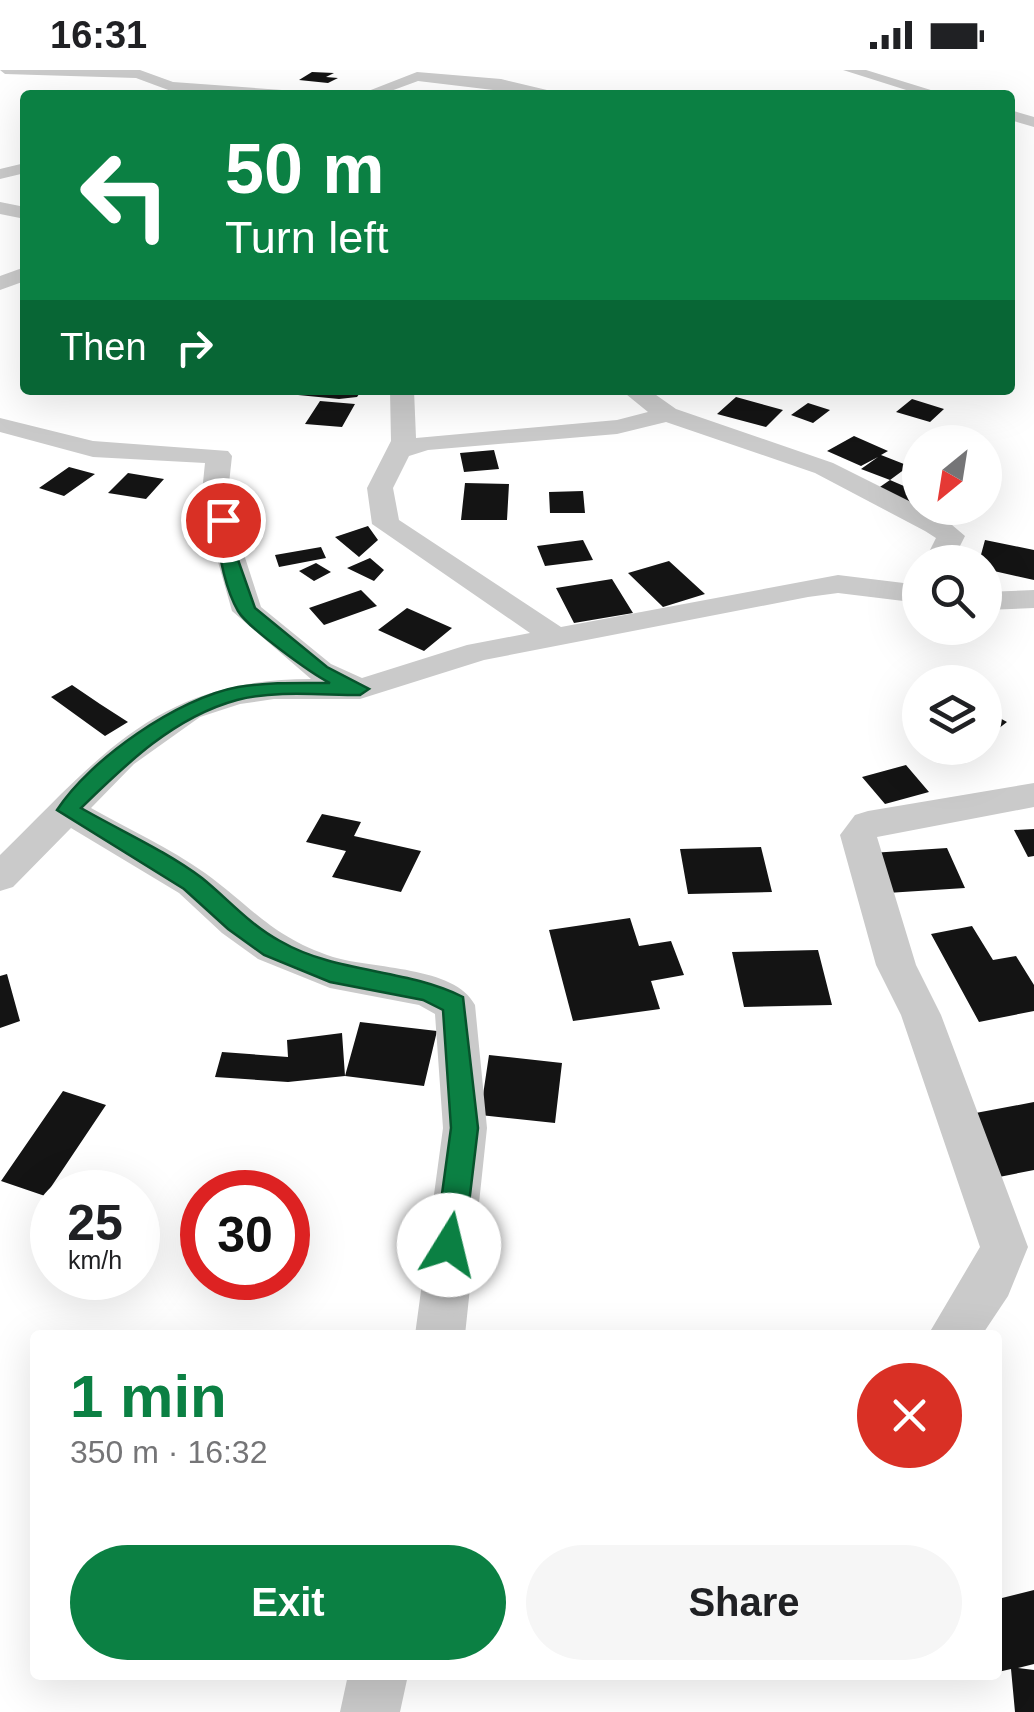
<!DOCTYPE html>
<meta charset="utf-8">
<style>
:root{--surface:#fff;--page:#f6f6f6;--text:#202124;--muted:#757577;--accent:#0b8043}
body{margin:0;font-family:Arial,sans-serif;background:var(--page);color:var(--text);height:100vh;display:flex;flex-direction:column;font-size:38px;white-space:nowrap}
*{box-sizing:border-box;margin:0}
p{font-size:32px;color:var(--muted)}
.icon{flex:none;width:55px;height:55px;fill:none;stroke:currentColor;stroke-width:2;stroke-linecap:round;stroke-linejoin:round}
.map{position:relative;flex:1;overflow:hidden}
.side{position:absolute;left:30px;top:1260px;width:972px;height:350px;display:flex;flex-direction:column;background:var(--surface);border-radius:10px;box-shadow:0 10px 40px #0002}
.side>*{flex:none}
.hud{position:absolute;left:20px;top:20px;width:995px;height:305px;border-radius:10px;box-shadow:0 10px 40px #0002;background:#0b8043;color:#fff;overflow:hidden}
.needle{width:65px;rotate:210deg}
.controls{position:absolute;left:902px;top:355px;display:grid;gap:20px}
.controls a{display:grid;place-items:center;width:100px;height:100px;border-radius:50%;background:var(--surface);box-shadow:0 10px 40px #0002;font-size:50px}
.speed{position:absolute;left:30px;top:1100px;display:flex;gap:20px;font-size:50px;font-weight:700;text-align:center}
.speed>*{display:grid;place-content:center;width:130px;height:130px;border-radius:50%;background:var(--surface);box-shadow:0 10px 40px #0002;line-height:1}
.speed small{font-size:25px;font-weight:400}
.speed .limit{border:15px solid #d22;background:#fff;color:#111}
.pin{position:absolute;display:grid;place-items:center;width:85px;height:85px;color:#fff;margin:-42px;border:5px solid #fff;border-radius:50%;box-shadow:0 2px 10px #0007}
.me{position:absolute;width:110px;margin:-55px;rotate:9deg;stroke-linejoin:round;filter:drop-shadow(0 0 8px #0008)}
.turn{display:flex;align-items:center;gap:35px;height:210px;padding:0 40px;font-size:45px}
.turn .icon{width:130px;height:130px;stroke-width:2.5}
.turn b{display:block;font-size:70px;line-height:85px}
.then{display:flex;align-items:center;height:95px;padding:0 40px;background:#0003;gap:20px;font-size:38px}
.round{display:grid;place-items:center;flex:none;width:105px;height:105px;border-radius:52px;background:var(--page)}
.overview{display:flex;align-items:center;justify-content:space-between;height:170px;padding:0 40px}
h1{font-size:60px;font-weight:700;line-height:75px;color:var(--accent)}
.action{display:flex;gap:20px;margin-top:auto;padding:20px 40px}
.action a{flex:1;height:115px;border-radius:60px;background:var(--accent);color:#fff;font-size:40px;font-weight:700;line-height:115px;text-align:center}
.action a+a{background:var(--page);color:var(--text)}
.status{display:flex;justify-content:space-between;align-items:center;height:70px;padding:0 50px;background:var(--surface);direction:ltr}
.status svg{height:28px;fill:currentColor}
.map>svg:first-child{display:block}
.building{fill:#141414}
.lines{fill:none;stroke-linecap:round;stroke-linejoin:round}
.minor{fill:#cacaca;fill-rule:evenodd}
.route{fill:#0b8043;stroke:#07532c;stroke-width:2.5}
</style>
<div class="status"><b>16:31</b><svg viewBox="0 0 49 12"><path d="M0 12V9h3v3zM5 12V6h3v6zM10 12V3h3v9zM15 12V0h3v12zM26 1h20v11H26zM47 4h2v5h-2z"/></svg></div>
<div class="map">
<svg width="1034" height="1642" viewBox="0 0 1034 1642">
<rect width="100%" height="100%" fill="#fff"/>
<path class="building" d="M312,2L334,3L326,7L338,8L328,13L299,10Z
M301,320H362L357,327L339,329L298,325Z
M736,327L783,340L766,357L717,344Z
M912,329L944,339L930,352L896,342Z
M320,331L355,334L342,357L305,354Z
M808,333L830,340L813,353L791,345Z
M854,366L888,381L881,385L909,396L890,410L861,399L878,387L861,396L827,381Z
M494,380L499,399L464,402L460,383Z
M69,397L95,404L64,426L39,418Z
M128,403L164,409L146,429L108,423Z
M890,410L920,423V428L908,435L874,421Z
M465,413L509,414L507,450H461Z
M583,421L585,443H550L549,422Z
M368,456L378,470L359,487L335,467Z
M583,470L593,490L545,496L537,476Z
M985,470L1034,480V510L985,499V492H979Z
M321,477L326,488L279,497L275,485Z
M370,488L384,500L374,511L347,498Z
M669,491L705,524L663,537L628,503Z
M316,493L331,502L314,511L299,501Z
M612,509L633,543L574,553L556,518Z
M361,520L377,536L324,555L309,538Z
M407,538L452,558L424,581L378,560Z
M72,615L100,634L128,652L105,666L51,627Z
M985,640L1007,652L985,669Z
M906,695L929,722L885,734L862,707Z
M322,744L361,752L354,766L421,781L401,822L332,807L346,781L306,772Z
M1034,759V786L1028,787L1014,760Z
M761,777L772,822L688,824L680,779Z
M947,778L965,818L887,823L871,783Z
M630,848L639,876L671,871L684,905L651,911L660,939L573,951L549,860Z
M972,856L993,890L1016,886L1034,915V941L979,952L931,864Z
M818,880L832,935L744,937L732,882Z
M7,904L20,951L0,958V906Z
M360,952L437,961L424,1016L345,1006Z
M342,963L345,1006L288,1012L215,1007L222,982L288,987L287,970Z
M489,985L562,993L555,1053L480,1045Z
M63,1021L106,1035L45,1126L1,1111Z
M1034,1032V1100L999,1107L965,1045Z
M1034,1520V1594L1018,1598L1034,1600V1642H1015L1011,1599L998,1602V1529Z"/>
<g class="lines">
<path class="minor" d="M0,0H140L173,12L282,20L290,25L171,21L136,8L5,4Z
M843,0H866L947,25H922Z
M417,2L501,9L568,25H535L418,11L380,25H358Z
M1010,40L1034,47V57L1010,50Z
M25,93V103L0,109V99Z
M0,132L25,137V149L0,144Z
M25,197V211L0,220V206Z
M390,320H414L416,368L617,350L648,342L621,320H649L676,339L833,393L945,449L965,466L952,492H924L936,468L925,461L815,403L666,352L617,364L428,380L409,386L393,418L399,450L561,557L838,505L920,515V533L838,523L808,527L484,590L360,629H274L240,634L200,647L134,694L91,738C128,759 170,778 205,803C253,838 272,867 333,887C372,899 455,896 475,935L487,1058L465,1265H415L443,1058L435,944L419,935L330,918L258,889L222,863L179,823L71,758L13,817L0,821V785C101,686 158,609 311,609L232,541L201,432L205,393L93,387L0,362V348L93,371L228,381L232,386L227,432L261,537L331,594L362,608L467,575L530,563L372,454L367,418L391,371Z
M1034,520V538L985,540V522Z
M1034,713V737L877,767L916,895L941,945L1028,1177L1008,1226L982,1265H928L980,1177L901,945L876,895L840,765L855,745L868,741Z
M348,1605H408L400,1642H340Z"/>
</g>
<path class="route" d="M223,445L231,450L237,487L255,538L327,597L369,619L360,625C320,625 276,620 237,630C174,647 126,694 81,738C121,761 166,781 202,808C228,829 250,855 280,871C337,904 405,898 463,927L478,1058L464,1175L459,1184L449,1188L439,1184L435,1175L451,1058L443,940L423,930L330,912L264,885L228,859L184,819L57,740C90,689 178,628 238,617C269,612 299,613 330,613C312,604 248,558 238,541C223,515 219,479 214,450Z"/>
</svg>
<div class="controls">
<a><svg class="needle" viewBox="-14 -14 28 28"><path d="M0-13l5 13h-10z" fill="#e53935"/><path d="M0 13l5-13h-10z" fill="#757577"/></svg></a>
<a><svg class="icon" aria-label="search" viewBox="0 0 24 24"><circle cx="10" cy="10" r="6"/><path d="M15 15l6 6"/></svg></a>
<a><svg class="icon" aria-label="layers" viewBox="0 0 24 24"><path d="M12 4l9 5-9 5-9-5zM3 14l9 5 9-5"/></svg></a>
</div>
<div class="speed"><div>25<small>km/h</small></div><div class="limit">30</div></div>
<div class="pin" style="left:223px;top:450px;background:#d93025"><svg class="icon" aria-label="arrive" viewBox="0 0 24 24"><path d="M6 21V4h12l-3 4 3 4H6"/></svg></div>
<svg class="me" style="left:449px;top:1175px" viewBox="-20 -20 40 40"><circle r="19" fill="#fff"/><path d="M0-13L10 11 0 6-10 11z" fill="#0b8043"/></svg>
<div class="hud">
<div class="turn"><svg class="icon" aria-label="left" viewBox="0 0 24 24"><path d="M17 20v-9H6M10 6l-5 5 5 5"/></svg><div><b>50 m</b>Turn left</div></div>
<div class="then">Then<svg class="icon" aria-label="right" viewBox="0 0 24 24"><path d="M7 20v-9h11M14 6l5 5-5 5"/></svg></div>
</div>
<section class="side">
<div class="overview"><div><h1>1 min</h1><p>350 m · 16:32</p></div><a class="round" style="background:#d93025;color:#fff"><svg class="icon" aria-label="close" viewBox="0 0 24 24"><path d="M6 6l12 12M18 6L6 18"/></svg></a></div>
<div class="action"><a>Exit</a><a>Share</a></div>
</section>
</div>
